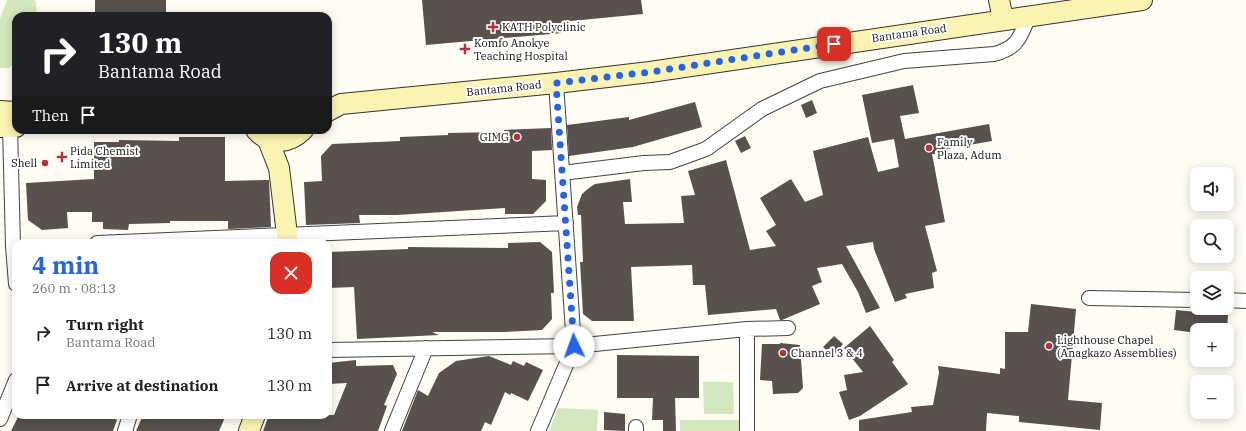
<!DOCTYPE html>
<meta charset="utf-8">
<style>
:root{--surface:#fff;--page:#f2f2f2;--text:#222;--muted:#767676;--accent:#2563eb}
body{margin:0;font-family:"IBM Plex Serif",serif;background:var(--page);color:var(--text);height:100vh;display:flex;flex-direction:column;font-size:15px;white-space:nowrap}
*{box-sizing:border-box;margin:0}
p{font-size:13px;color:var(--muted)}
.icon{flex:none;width:22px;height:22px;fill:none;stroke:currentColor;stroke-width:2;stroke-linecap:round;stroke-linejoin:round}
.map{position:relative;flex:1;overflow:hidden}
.panel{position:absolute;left:12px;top:239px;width:320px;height:180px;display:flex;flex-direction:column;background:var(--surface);border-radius:12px;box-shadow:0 2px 10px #0003}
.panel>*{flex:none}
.top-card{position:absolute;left:12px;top:12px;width:320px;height:122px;border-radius:12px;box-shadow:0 2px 10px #0003;background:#202124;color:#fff;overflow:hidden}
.controls{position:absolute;left:1190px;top:167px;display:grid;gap:8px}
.controls a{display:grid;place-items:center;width:44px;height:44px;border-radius:8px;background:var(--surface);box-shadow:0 2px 10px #0003;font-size:20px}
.pin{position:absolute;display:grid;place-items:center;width:34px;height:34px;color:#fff;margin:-17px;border-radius:8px;box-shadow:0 2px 6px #0006}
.me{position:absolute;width:44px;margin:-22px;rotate:357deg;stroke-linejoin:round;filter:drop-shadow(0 0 3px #0008)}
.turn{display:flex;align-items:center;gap:14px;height:84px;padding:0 20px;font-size:18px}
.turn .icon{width:52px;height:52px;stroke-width:2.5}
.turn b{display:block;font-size:28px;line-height:34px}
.then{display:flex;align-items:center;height:38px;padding:0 20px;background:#0003;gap:8px;font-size:15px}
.round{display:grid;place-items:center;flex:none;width:42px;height:42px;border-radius:12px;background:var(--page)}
.overview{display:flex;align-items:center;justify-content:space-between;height:68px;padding:0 20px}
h1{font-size:24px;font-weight:700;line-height:30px;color:var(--accent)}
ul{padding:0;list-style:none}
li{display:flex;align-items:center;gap:12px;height:52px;padding:0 20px}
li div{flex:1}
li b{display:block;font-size:15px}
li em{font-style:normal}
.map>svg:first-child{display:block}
.green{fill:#d3e8be}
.building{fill:#58514d}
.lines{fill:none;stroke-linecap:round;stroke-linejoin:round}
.street-casing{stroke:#434343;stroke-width:16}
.secondary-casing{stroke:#323232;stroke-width:22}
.street{stroke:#fff;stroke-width:14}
.secondary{stroke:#faf3b2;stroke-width:20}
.route{stroke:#2563eb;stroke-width:7;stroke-dasharray:0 12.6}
.poi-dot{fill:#b92f35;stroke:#fff;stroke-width:1.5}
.labels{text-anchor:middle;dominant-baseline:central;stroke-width:4;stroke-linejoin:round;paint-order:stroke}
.poi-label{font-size:11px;fill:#101010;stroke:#fff;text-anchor:start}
.street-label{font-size:11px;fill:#101010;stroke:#fff}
</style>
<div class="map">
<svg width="1246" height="431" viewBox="0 0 1246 431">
<rect width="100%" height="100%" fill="#fefcf3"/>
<path class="green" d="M7,0H34L36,2L37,16H16V62L9,68H0V19Z
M703,382H733L734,414H704Z
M558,408L598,410L597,431H549Z
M680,420H741V431H680Z"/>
<path class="building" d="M95,0H166V16H95Z
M422,0H641L643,14L561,22L562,33L426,45Z
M913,85L919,113L900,116L905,139L989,124L992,141L935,151V154H932L945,222L925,226L937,271L932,273L934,288L905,294L907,298L895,302L874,249L873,242L846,246L880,308L866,313L858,292L842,264L817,268L822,282L812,286L820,304L782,320H780L776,309L708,315L705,285H693L692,265L631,267L634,321H592L583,314L580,262H583L581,215H578L577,207L582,194L589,188L595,184L630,179L632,202H623L625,224L684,223L681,196L695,195L688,171L726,160L750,250L776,246L766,231L776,225L760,198L791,179L805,202L823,195L813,151L868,137L878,172L899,167L894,139L872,143L862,95Z
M812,100L817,113L806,118L801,105Z
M695,102L702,127L633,147L569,156L567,125L629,117V120Z
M551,128L552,150L532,151V179L546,180V201L533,214H505V208L397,215H359L360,223L306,225L304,182L322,181L321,156L332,144L400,141V137L448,135V133L504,132V130Z
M745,136L751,148L741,153L735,141Z
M179,137H225V181L269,180L271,227L228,229V221H170V223L129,224L128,230L103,229V222H92V212H67L68,228L42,230L28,220L26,183L94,179V142H119V140L179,141Z
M540,242L552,252L554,293H551L552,319L542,330L503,332H432L439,335L357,339L354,287L328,288V252L408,249V247L508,248V243Z
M1031,304L1076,309L1068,400L1102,403L1100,430L1019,422V416L987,413L986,431H859V420L912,412L911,407L933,405L939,373L938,366L1000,374V368L1005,369V332H1028Z
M1176,310L1228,315L1227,330H1197V333L1174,330Z
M870,326L894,360L892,362L908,384L860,416L849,420L839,392L847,390L844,375L863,372L844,348Z
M834,336L843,344L833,356L823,347Z
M780,343L800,345L803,388L798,393L773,394L772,381L760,380L762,344H780Z
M617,355L699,356V398H675L676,431H663V420H652L653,398H617Z
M489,356L511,365L513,361L524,366L526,362L543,370L528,401L511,393L510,395L505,392L491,425L485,422L481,431H402L418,390L428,396L439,373L456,361Z
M356,360V366L393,365L397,374L384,405L387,406L378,431H263L269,415H334L347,383L328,384V363Z
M604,412L625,414V431L604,430Z
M19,415H107L117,420L113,431H11Z
M143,415H226L219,431H136Z"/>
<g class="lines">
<defs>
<path id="street" d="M10,127L13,246L16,284
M562,173L644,163L670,162L706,149L762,109L820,81L904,61L994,54C1018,48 1020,37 1029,16
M97,243L566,223
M1089,298L1197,300
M1227,300L1246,301
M328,350L574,346L747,329L788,328
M0,419L16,380
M636,427V431
M125,431L130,415
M392,431L426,348
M538,431L574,346L556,83
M747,431V329"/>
<path id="secondary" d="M999,0L1003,19
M0,111L16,112
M328,111L341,104L556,83L650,72L1142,0
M0,127H16
M256,130C270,146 289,144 303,130
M268,140L279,168L288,243
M249,431L255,415"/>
</defs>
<use href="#street" class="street-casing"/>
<use href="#secondary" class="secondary-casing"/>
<use href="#street" class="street"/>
<use href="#secondary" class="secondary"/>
</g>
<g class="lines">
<path class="route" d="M574,346L556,83L650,72L834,44"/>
</g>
<g class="poi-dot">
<path d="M491 21h4v4h4v4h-4v4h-4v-4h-4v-4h4z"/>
<path d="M463 43h4v4h4v4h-4v4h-4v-4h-4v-4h4z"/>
<circle cx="517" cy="137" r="4"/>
<circle cx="929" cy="148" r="4"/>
<path d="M60 151h4v4h4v4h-4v4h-4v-4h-4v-4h4z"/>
<circle cx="45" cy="163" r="4"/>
<circle cx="1049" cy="346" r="4"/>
<circle cx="783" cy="353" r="4"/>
</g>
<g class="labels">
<g class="poi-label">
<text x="502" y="27">KATH Polyclinic</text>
<text x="474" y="43">Komfo Anokye<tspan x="474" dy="13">Teaching Hospital</tspan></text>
<text x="509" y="137" text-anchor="end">GIMG</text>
<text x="937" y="142">Family<tspan x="937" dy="13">Plaza, Adum</tspan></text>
<text x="70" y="151">Pida Chemist<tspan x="70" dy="13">Limited</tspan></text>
<text x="37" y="163" text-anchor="end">Shell</text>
<text x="1057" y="340">Lighthouse Chapel<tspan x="1057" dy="13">(Anagkazo Assemblies)</tspan></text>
<text x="791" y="353">Channel 3 &amp; 4</text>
</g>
<g class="street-label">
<text transform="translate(909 33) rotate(-8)">Bantama Road</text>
<text transform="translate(504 88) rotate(-6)">Bantama Road</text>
</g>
</g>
</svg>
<div class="controls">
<a><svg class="icon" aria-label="sound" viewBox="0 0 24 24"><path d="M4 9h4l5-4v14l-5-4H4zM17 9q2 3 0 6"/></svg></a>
<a><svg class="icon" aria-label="search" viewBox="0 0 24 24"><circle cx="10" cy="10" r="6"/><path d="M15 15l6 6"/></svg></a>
<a><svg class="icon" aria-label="layers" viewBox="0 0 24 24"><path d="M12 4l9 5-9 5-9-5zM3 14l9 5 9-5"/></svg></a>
<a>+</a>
<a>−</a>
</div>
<div class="pin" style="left:834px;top:44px;background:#d93025"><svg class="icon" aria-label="arrive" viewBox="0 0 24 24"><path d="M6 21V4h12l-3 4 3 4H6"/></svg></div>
<svg class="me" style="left:574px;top:346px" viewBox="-20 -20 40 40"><circle r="19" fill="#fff"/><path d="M0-13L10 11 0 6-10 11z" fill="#2563eb"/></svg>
<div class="top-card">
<div class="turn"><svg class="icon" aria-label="right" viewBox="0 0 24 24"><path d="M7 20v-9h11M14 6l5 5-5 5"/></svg><div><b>130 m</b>Bantama Road</div></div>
<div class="then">Then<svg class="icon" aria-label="arrive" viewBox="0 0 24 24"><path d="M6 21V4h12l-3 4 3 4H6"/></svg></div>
</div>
<section class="panel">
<div class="overview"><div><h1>4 min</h1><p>260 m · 08:13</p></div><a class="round" style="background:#d93025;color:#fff"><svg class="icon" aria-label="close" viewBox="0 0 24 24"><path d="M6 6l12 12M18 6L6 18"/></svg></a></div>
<ul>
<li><svg class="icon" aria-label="right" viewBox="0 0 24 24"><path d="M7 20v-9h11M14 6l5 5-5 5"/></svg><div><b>Turn right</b><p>Bantama Road</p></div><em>130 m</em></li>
<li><svg class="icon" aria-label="arrive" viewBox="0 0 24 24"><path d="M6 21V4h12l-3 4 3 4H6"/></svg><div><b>Arrive at destination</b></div><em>130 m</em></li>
</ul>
</section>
</div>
